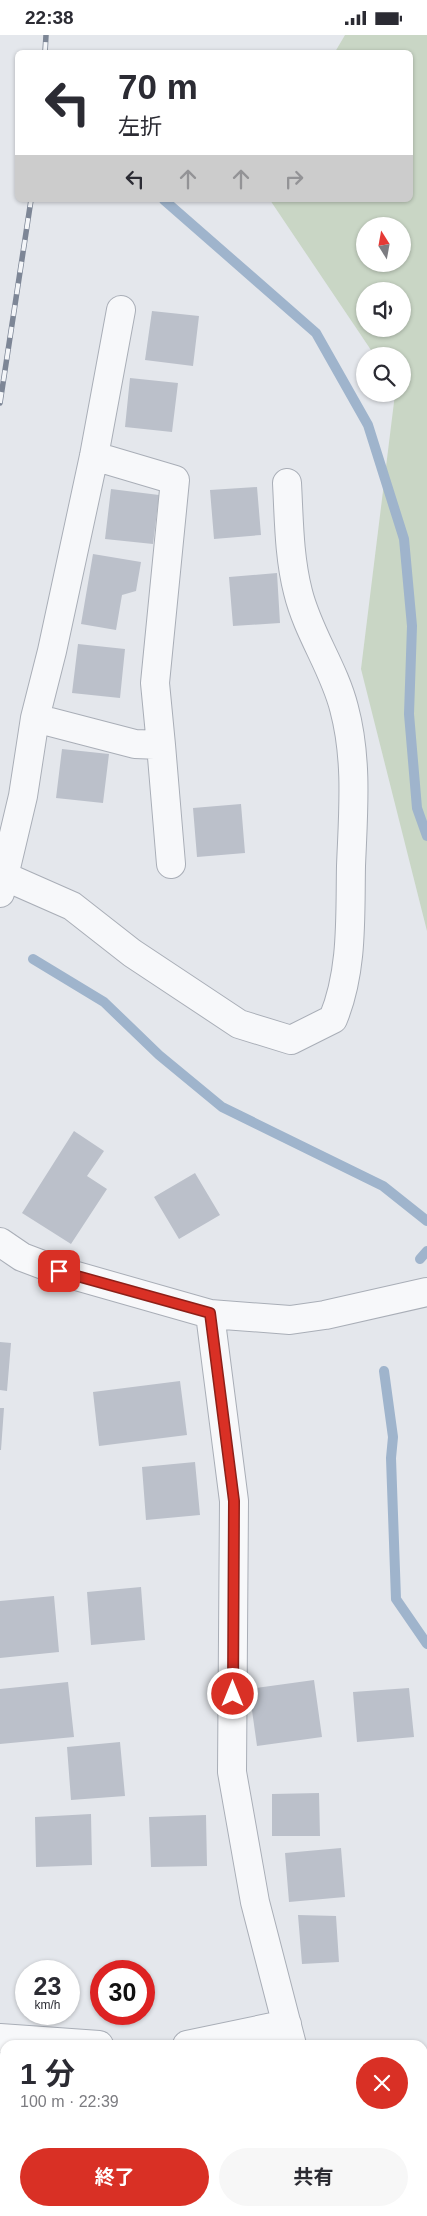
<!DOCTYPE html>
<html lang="ja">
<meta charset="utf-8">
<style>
:root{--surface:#fff;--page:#f7f7f7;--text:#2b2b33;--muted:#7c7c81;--accent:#d93025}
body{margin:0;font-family:Arial,"Noto Sans JP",sans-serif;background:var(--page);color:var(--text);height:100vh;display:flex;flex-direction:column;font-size:19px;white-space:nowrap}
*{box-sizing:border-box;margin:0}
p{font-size:16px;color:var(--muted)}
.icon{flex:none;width:28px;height:28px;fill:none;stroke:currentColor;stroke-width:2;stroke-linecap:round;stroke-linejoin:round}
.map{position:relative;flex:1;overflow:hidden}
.details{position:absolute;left:0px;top:2005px;width:428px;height:176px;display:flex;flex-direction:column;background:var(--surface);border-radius:15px 15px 0 0;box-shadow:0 1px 4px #0004}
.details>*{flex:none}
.banner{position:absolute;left:15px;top:15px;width:398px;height:152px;border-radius:8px;box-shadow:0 1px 4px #0004;background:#fff;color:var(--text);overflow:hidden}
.needle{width:32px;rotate:349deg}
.buttons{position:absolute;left:356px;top:182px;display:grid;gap:10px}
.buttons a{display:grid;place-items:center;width:55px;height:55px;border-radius:50%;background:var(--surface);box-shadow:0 1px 4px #0004;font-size:25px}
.speed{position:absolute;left:15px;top:1925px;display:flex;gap:10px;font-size:25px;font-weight:700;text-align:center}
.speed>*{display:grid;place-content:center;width:65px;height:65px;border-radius:50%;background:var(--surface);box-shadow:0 1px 4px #0004;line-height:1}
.speed small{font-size:12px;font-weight:400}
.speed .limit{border:8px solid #d22;background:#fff;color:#111}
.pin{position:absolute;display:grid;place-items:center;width:42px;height:42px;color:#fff;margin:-21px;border-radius:10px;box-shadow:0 2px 8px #0006}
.me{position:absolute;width:55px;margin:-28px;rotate:0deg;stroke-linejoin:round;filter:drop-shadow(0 0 4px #0008)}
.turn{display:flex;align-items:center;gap:18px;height:105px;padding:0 20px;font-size:22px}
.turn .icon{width:65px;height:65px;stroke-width:2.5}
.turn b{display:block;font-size:35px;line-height:42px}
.lanes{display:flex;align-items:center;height:48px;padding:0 20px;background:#0003;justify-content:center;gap:25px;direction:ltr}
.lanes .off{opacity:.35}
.round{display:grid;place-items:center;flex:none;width:52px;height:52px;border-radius:26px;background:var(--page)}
.headline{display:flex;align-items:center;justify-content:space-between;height:85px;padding:0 20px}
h1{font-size:30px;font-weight:700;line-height:38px}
.primary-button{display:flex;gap:10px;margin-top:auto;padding:10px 20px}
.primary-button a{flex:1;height:58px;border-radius:30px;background:var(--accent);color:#fff;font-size:20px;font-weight:700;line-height:58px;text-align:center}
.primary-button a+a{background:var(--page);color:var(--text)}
.status{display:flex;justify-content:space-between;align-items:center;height:35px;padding:0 25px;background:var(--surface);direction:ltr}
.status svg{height:14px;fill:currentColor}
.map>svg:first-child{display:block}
.green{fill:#c9d6c5;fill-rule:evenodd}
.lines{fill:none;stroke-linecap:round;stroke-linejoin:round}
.stream{stroke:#9fb4cc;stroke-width:10}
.building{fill:#bbc0ca}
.minor-casing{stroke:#a9aeb7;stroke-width:30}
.minor{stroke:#f7f8fa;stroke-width:28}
.rail-casing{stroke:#7d8696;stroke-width:5.5}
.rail{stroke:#f4f6f9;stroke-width:4;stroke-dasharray:11;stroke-linecap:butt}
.route-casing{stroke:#8d1f18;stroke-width:12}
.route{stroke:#d93025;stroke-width:9}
</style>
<div class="status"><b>22:38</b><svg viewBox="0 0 49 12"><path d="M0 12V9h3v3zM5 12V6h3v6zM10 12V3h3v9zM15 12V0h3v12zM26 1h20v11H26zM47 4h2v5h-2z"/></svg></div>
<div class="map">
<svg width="427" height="2181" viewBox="0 0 427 2181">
<rect width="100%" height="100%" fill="#e4e7ec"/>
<path class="green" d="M345,0H427V896L361,634L395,359H402V321H375L270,165H410V18L335,17ZM365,191H402V229H365ZM365,256H402V294H365Z"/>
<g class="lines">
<path class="stream" d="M164,165L316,298L368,390L404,504L412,591L409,679L417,773L427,801
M33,924L104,967L159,1020L222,1072L383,1151L427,1186
M420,1224L427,1216
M384,1336L393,1402L391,1423L396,1564L427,1609"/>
</g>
<path class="building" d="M152,276L199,281L193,331L145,325Z
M130,343L178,348L172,397L125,392Z
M257,452L261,500L214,504L210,455Z
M111,454L159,460L153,509L105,504Z
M93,519L141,527L136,556L122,560L116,595L81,589Z
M277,538L280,588L233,591L229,542Z
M78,609L125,614L120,663L72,658Z
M62,714L109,719L103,768L56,763Z
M241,769L245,818L197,822L193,773Z
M74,1096L104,1116L87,1141L107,1154L71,1209L22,1178Z
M195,1138L220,1180L179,1204L154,1162Z
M0,1307L11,1308L7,1356L0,1355Z
M180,1346L187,1400L99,1411L93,1357Z
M0,1373H4L1,1415H0Z
M195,1427L200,1480L146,1485L142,1432Z
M141,1552L145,1605L91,1610L87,1557Z
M54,1561L59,1617L0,1623V1566Z
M314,1645L322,1702L257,1711L249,1654Z
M68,1647L74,1702L0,1709V1654Z
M409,1653L414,1702L357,1707L353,1657Z
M120,1707L125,1761L71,1765L67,1712Z
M319,1758L320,1801H272V1759Z
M91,1779L92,1830L36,1832L35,1782Z
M206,1780L207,1831L151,1832L149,1782Z
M341,1813L345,1862L289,1867L285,1818Z
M298,1880L336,1881L339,1927L302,1929Z"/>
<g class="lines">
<defs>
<path id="minor" d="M35,683L135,709L161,710L155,648L175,445L94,421
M161,710L171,829
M4,841L72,871L132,918L239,989L291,1005L333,984C353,936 350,882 351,831C353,779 358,725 344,673C334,633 308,598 298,557C289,522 289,485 287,448
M0,858L23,761L35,683L52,616L94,421L121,275
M0,1207L22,1222L59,1236L210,1279L290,1285L325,1280L427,1257
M210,1279L234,1466L232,1737L255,1867L292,2010
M0,2003L99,2010
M187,2010L287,1989
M422,2075L427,2073
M320,2176L321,2181"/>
</defs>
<use href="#minor" class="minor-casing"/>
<use href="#minor" class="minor"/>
<defs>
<path id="rail" d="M45,18L46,0
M0,368L31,165"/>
</defs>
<use href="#rail" class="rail-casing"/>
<use href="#rail" class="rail"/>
</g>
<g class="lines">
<defs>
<path id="route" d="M59,1236L210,1278L234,1466L233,1659"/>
</defs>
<use href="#route" class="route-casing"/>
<use href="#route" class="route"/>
</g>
</svg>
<div class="buttons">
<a><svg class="needle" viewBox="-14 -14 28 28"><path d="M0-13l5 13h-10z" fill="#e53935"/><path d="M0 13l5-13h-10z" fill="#7c7c81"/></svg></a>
<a><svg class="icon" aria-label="sound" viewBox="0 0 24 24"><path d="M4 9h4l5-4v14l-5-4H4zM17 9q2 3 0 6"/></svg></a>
<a><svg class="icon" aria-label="search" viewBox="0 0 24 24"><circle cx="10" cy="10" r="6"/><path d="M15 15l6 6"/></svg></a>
</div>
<div class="speed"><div>23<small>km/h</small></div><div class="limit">30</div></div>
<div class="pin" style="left:59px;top:1236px;background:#d93025"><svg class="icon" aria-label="arrive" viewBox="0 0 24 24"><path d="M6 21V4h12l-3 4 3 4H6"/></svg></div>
<svg class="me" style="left:233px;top:1659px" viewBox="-20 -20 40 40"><circle r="17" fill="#d93025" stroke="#fff" stroke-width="3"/><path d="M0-11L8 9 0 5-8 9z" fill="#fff"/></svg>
<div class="banner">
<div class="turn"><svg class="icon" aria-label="left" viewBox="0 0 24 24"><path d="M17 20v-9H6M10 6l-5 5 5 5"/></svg><div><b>70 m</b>左折</div></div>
<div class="lanes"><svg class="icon" aria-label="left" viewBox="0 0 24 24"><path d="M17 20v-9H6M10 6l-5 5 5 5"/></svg><svg class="icon off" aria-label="ahead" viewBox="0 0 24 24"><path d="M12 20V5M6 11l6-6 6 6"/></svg><svg class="icon off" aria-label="ahead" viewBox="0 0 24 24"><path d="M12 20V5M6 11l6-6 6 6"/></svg><svg class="icon off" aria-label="right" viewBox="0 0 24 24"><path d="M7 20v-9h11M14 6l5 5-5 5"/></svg></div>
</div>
<section class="details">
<div class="headline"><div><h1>1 分</h1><p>100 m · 22:39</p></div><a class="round" style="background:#d93025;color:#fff"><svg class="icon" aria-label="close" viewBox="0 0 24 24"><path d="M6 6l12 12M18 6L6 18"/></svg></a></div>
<div class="primary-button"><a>終了</a><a>共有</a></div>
</section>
</div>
